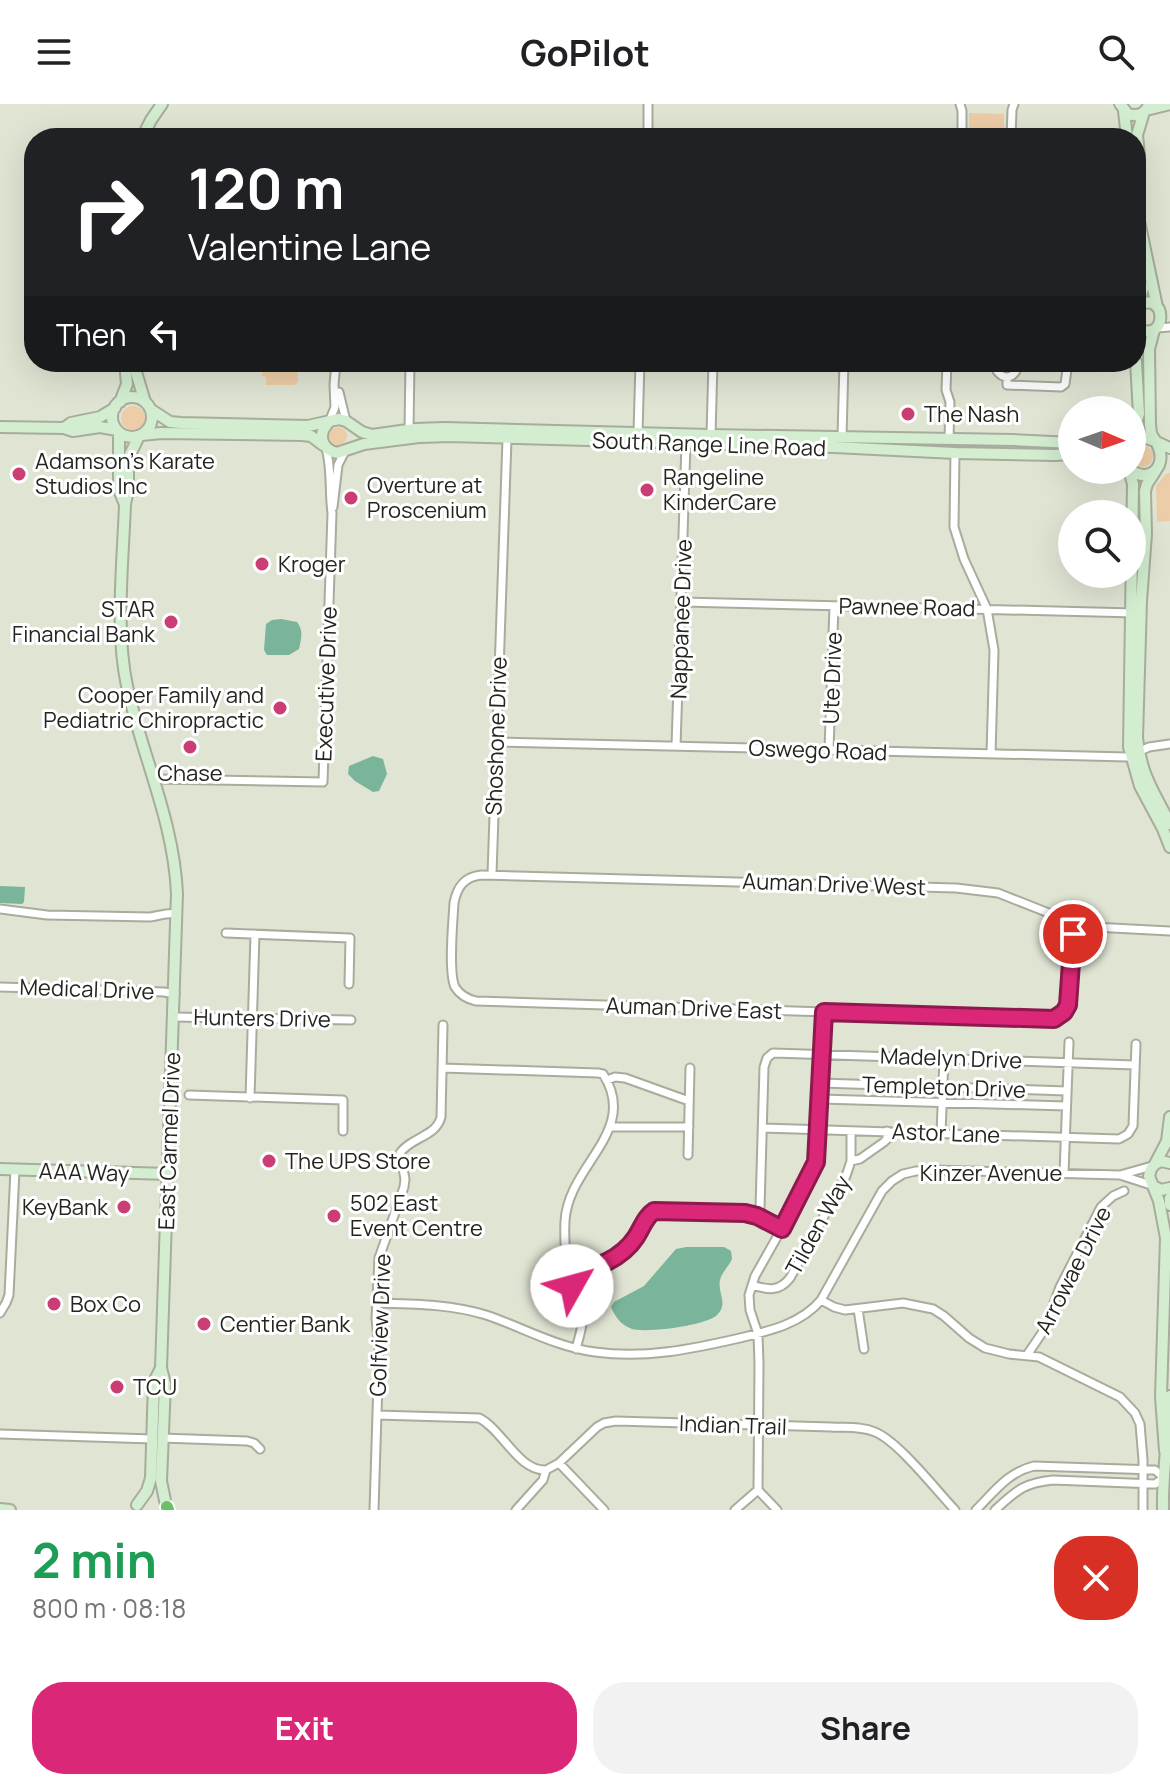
<!DOCTYPE html>
<meta charset="utf-8">
<style>
:root{--surface:#fff;--page:#f2f2f2;--text:#202124;--muted:#757577;--accent:#db2777}
body{margin:0;font-family:Manrope,sans-serif;background:var(--page);color:var(--text);height:100vh;display:flex;flex-direction:column;font-size:30px;white-space:nowrap}
*{box-sizing:border-box;margin:0}
p{font-size:26px;color:var(--muted)}
.icon{flex:none;width:44px;height:44px;fill:none;stroke:currentColor;stroke-width:2;stroke-linecap:round;stroke-linejoin:round}
.map{position:relative;height:1406px;overflow:hidden}
.drawer{display:flex;flex-direction:column;background:var(--surface);flex:1}
.drawer>*{flex:none}
.guide{position:absolute;left:24px;top:24px;width:1122px;height:244px;border-radius:32px;box-shadow:0 8px 32px #0002;background:#202124;color:#fff;overflow:hidden}
.needle{width:52px;rotate:92deg}
.tools{position:absolute;left:1058px;top:292px;display:grid;gap:16px}
.tools a{display:grid;place-items:center;width:88px;height:88px;border-radius:50%;background:var(--surface);box-shadow:0 8px 32px #0002;font-size:40px}
.pin{position:absolute;display:grid;place-items:center;width:68px;height:68px;color:#fff;margin:-34px;border:4px solid #fff;border-radius:50%;box-shadow:0 2px 8px #0007}
.me{position:absolute;width:88px;margin:-44px;rotate:52deg;stroke-linejoin:round;filter:drop-shadow(0 0 6px #0008)}
.turn{display:flex;align-items:center;gap:28px;height:168px;padding:0 32px;font-size:36px}
.turn .icon{width:104px;height:104px;stroke-width:2.5}
.turn b{display:block;font-size:56px;line-height:68px}
.then{display:flex;align-items:center;height:76px;padding:0 32px;background:#0003;gap:16px;font-size:30px}
.round{display:grid;place-items:center;flex:none;width:84px;height:84px;border-radius:32px;background:var(--page)}
.summary{display:flex;align-items:center;justify-content:space-between;height:136px;padding:0 32px}
h1{font-size:48px;font-weight:700;line-height:60px;color:#1e9e55}
.primary-button{display:flex;gap:16px;margin-top:auto;padding:16px 32px}
.primary-button a{flex:1;height:92px;border-radius:32px;background:var(--accent);color:#fff;font-size:32px;font-weight:700;line-height:92px;text-align:center}
.primary-button a+a{background:var(--page);color:var(--text)}
header{display:flex;justify-content:space-between;align-items:center;height:104px;padding:0 32px;background:var(--surface);font-size:36px;font-weight:700}
.map>svg:first-child{display:block}
.green{fill:#edcda7}
.water{fill:#79b49b}
.lines{fill:none;stroke-linecap:round;stroke-linejoin:round}
.street-casing{stroke:#a7ac9c;stroke-width:11}
.secondary-casing{stroke:#a7ac9c;stroke-width:14}
.highway-casing{stroke:#fff;stroke-width:16}
.street{stroke:#fff;stroke-width:7}
.secondary{stroke:#d2edd0;stroke-width:10}
.highway{stroke:#6ac264;stroke-width:12}
.route-casing{stroke:#8e194d;stroke-width:20}
.route{stroke:#db2777;stroke-width:14}
.poi-dot{fill:#ca3e73;stroke:#fff;stroke-width:3}
.labels{text-anchor:middle;dominant-baseline:central;stroke-width:6;stroke-linejoin:round;paint-order:stroke}
.poi-label{font-size:22px;fill:#23251e;stroke:#fff;text-anchor:start}
.street-label{font-size:22px;fill:#23251e;stroke:#fff}
</style>
<header><svg class="icon" aria-label="menu" viewBox="0 0 24 24"><path d="M4 6h16M4 12h16M4 18h16"/></svg>GoPilot<svg class="icon" aria-label="search" viewBox="0 0 24 24"><circle cx="10" cy="10" r="6"/><path d="M15 15l6 6"/></svg></header>
<div class="map">
<svg width="1170" height="1406" viewBox="0 0 1170 1406">
<rect width="100%" height="100%" fill="#dfe4d3"/>
<path class="green" d="M969,9L1004,10V34H969Z
M261,258H298V278L294,281H266V273L262,272V268L261,267Z
M121 314a12 12 0 1 1 24 0a12 12 0 1 1-24 0Z
M329 332a9 9 0 1 1 18 0a9 9 0 1 1-18 0Z
M1131 352a11 11 0 1 1 22 0a11 11 0 1 1-22 0Z
M1170,369V417L1157,418L1156,382L1166,370Z"/>
<path class="water" d="M281,515L297,518C304,527 301,535 299,545L289,551H267L264,546L266,520L272,516Z
M373,652L383,655L387,670L379,687L373,688L355,677L348,670L349,662Z
M0,782L25,783L24,798L22,800L0,799Z
M724,1143L731,1147L732,1155C729,1162 722,1168 720,1176C717,1189 729,1199 717,1211C705,1222 647,1229 632,1225C621,1221 615,1213 611,1203L614,1198L644,1182L676,1145L686,1143Z"/>
<g class="lines">
<defs>
<path id="street" d="M960,0L962,7V34
M648,34V0
M1011,34L1012,6L1014,0
M1157,224L1170,223
M947,258L946,286L950,298L949,335
M999,258L997,267C1003,275 1011,275 1016,267L1014,258
M1007,274V281L1061,283L1065,280L1068,258
M339,288L346,317
M329,318L335,303L334,281L336,258
M409,326L410,258
M638,329L640,258
M711,331L713,258
M842,333L844,258
M955,349L954,423L964,455L987,505L994,546L991,650
M333,403L338,361L345,347
M682,498L1135,509
M496,638L1127,653L1149,643L1170,640
M676,642L686,340
M829,646L834,502
M154,675L323,678L332,409C329,388 332,365 326,344
M492,770L507,335
M0,805L47,811L150,813C158,812 169,808 177,810
M1074,819L1068,901L1064,908L1054,915L476,897C467,895 460,891 455,883C448,868 453,817 454,799C457,783 464,773 481,771L956,784L998,789L1074,819L1093,823L1170,827
M226,829L350,834L349,880
M0,883L164,888L175,890
M174,913L351,916
M442,964L598,969L603,970C640,1027 568,1061 565,1117C564,1137 566,1159 571,1179C575,1192 583,1207 582,1220C581,1228 578,1237 576,1245
M607,976L615,973L625,974L689,997
M821,979L1067,987
M189,991L343,996V1027
M250,994L255,830
M820,995L1066,1002
M610,1023H689
M763,1024L1119,1035L1128,1030L1133,1022L1136,940
M941,1029L944,954
M688,1051L690,964
M851,1057L860,1055L884,1038L887,1035V1027
M1064,1069L1069,938
M1120,1071L1152,1062
M757,1112L760,1104L764,963L767,954L773,949L1135,961
M569,1171C595,1164 620,1156 636,1133C642,1124 645,1113 654,1107L745,1109L757,1112L782,1125
M752,1181C768,1186 779,1188 790,1174L846,1072L851,1057V1027
M821,1196L834,1203L845,1206L903,1199L933,1205L944,1212L969,1234L985,1244L1009,1250L1039,1253L1120,1293L1135,1309L1140,1320L1143,1356V1406
M377,1199C414,1200 450,1200 486,1211C522,1223 556,1243 595,1248C645,1255 692,1245 740,1234C769,1227 801,1220 821,1196L882,1087L892,1077L903,1070L916,1067L932,1066L1120,1071L1154,1082
M858,1205L864,1245
M0,1209L6,1199L9,1191L15,1066
M1027,1251L1044,1226L1060,1183L1101,1103L1113,1092L1124,1087
M377,1311L479,1314C503,1326 518,1367 546,1366
M0,1330L152,1335
M162,1334L247,1337L254,1339L260,1345
M559,1359L604,1406
M758,1386L759,1260L758,1230L750,1206L749,1191L755,1172L799,1094L816,1058L824,908
M758,1386L777,1406
M374,1406L379,1245L376,1215L379,1154L404,1083L405,1075L400,1049C411,1033 436,1033 441,1013L443,921
M516,1406L543,1376L546,1366L559,1359L597,1323L604,1319L616,1317L831,1323C845,1324 861,1322 875,1328C898,1337 936,1386 955,1406
M735,1406L758,1386
M976,1406C994,1388 1008,1368 1034,1362L1155,1366L1164,1374
M995,1406C1016,1387 1023,1379 1053,1376L1155,1380L1164,1374"/>
<path id="secondary" d="M1120,0L1128,10C1138,13 1146,10 1149,0
M1146,6L1170,0
M1124,7L1127,34
M1144,8L1137,31L1139,51L1138,112L1157,203
M142,34L151,16L162,0
M1136,157L1143,185L1136,203
M1136,203C1169,182 1168,244 1136,223
M1154,226L1149,245L1150,320L1151,330L1156,338
M133,258L145,298
M112 313a20 20 0 1 1 40 0a20 20 0 1 1-40 0Z
M120,298L127,280L125,258
M150,305L170,318L181,319L308,322L339,315L346,317L362,328L372,331L415,325L445,324L711,331L1013,336L1072,339
M329,318C317,330 321,345 337,349L364,340L419,333L451,332L834,343L955,349L1055,351L1072,350
M0,323L64,324L73,327L100,323L117,326
M64,324L71,319L100,313L115,304
M119,328V386L124,398
M1132,329L1139,310L1136,258
M142,331L161,329L302,331L311,332L323,341
M139,332L128,355V386L125,400C123,458 115,526 127,582C142,652 174,717 177,790L161,1264L165,1280L161,1377L167,1406
M1132,335C1147,330 1156,339 1170,344
M1129,366L1133,380L1129,643L1140,682L1163,725L1170,743
M1130,366C1152,381 1169,359 1156,338
M1156,366L1147,380L1145,387L1146,430L1141,497L1137,634C1141,671 1154,688 1170,720
M1155,1060L1167,1037L1170,1013
M0,1065L169,1070
M1155,1083L1161,1086L1170,1084
M1170,1094V1101
M1165,1347L1161,1293L1166,1134L1159,1097L1149,1072L1151,1065L1155,1060L1161,1057L1170,1059
M137,1401L147,1387L151,1374L154,1278L161,1264
M0,1405L10,1406
M1163,1406C1162,1368 1169,1330 1170,1292"/>
<path id="highway" d="M167,1403L168,1406"/>
</defs>
<use href="#street" class="street-casing"/>
<use href="#secondary" class="secondary-casing"/>
<use href="#highway" class="highway-casing"/>
<use href="#street" class="street"/>
<use href="#secondary" class="secondary"/>
<use href="#highway" class="highway"/>
</g>
<g class="lines">
<defs>
<path id="route" d="M572,1182L569,1171C595,1164 621,1156 636,1133C642,1124 645,1113 654,1107L745,1109L757,1112L782,1125L816,1058L824,908L1054,915L1064,908L1068,901L1073,830"/>
</defs>
<use href="#route" class="route-casing"/>
<use href="#route" class="route"/>
</g>
<g class="poi-dot">
<circle cx="908" cy="310" r="8"/>
<circle cx="19" cy="370" r="8"/>
<circle cx="647" cy="386" r="8"/>
<circle cx="351" cy="394" r="8"/>
<circle cx="262" cy="460" r="8"/>
<circle cx="171" cy="518" r="8"/>
<circle cx="280" cy="604" r="8"/>
<circle cx="190" cy="643" r="8"/>
<circle cx="269" cy="1057" r="8"/>
<circle cx="124" cy="1103" r="8"/>
<circle cx="334" cy="1112" r="8"/>
<circle cx="54" cy="1200" r="8"/>
<circle cx="204" cy="1220" r="8"/>
<circle cx="117" cy="1283" r="8"/>
</g>
<g class="labels">
<g class="poi-label">
<text x="924" y="310">The Nash</text>
<text x="35" y="357">Adamson's Karate<tspan x="35" dy="25">Studios Inc</tspan></text>
<text x="663" y="373">Rangeline<tspan x="663" dy="25">KinderCare</tspan></text>
<text x="367" y="381">Overture at<tspan x="367" dy="25">Proscenium</tspan></text>
<text x="278" y="460">Kroger</text>
<text x="155" y="505" text-anchor="end">STAR<tspan x="155" dy="25">Financial Bank</tspan></text>
<text x="264" y="591" text-anchor="end">Cooper Family and<tspan x="264" dy="25">Pediatric Chiropractic</tspan></text>
<text x="190" y="669" text-anchor="middle">Chase</text>
<text x="285" y="1057">The UPS Store</text>
<text x="350" y="1099">502 East<tspan x="350" dy="25">Event Centre</tspan></text>
<text x="108" y="1103" text-anchor="end">KeyBank</text>
<text x="70" y="1200">Box Co</text>
<text x="220" y="1220">Centier Bank</text>
<text x="133" y="1283">TCU</text>
</g>
<g class="street-label">
<text transform="translate(709 340) rotate(2)">South Range Line Road</text>
<text transform="translate(907 503) rotate(1)">Pawnee Road</text>
<text transform="translate(681 515) rotate(-88)">Nappanee Drive</text>
<text transform="translate(832 574) rotate(-88)">Ute Drive</text>
<text transform="translate(326 580) rotate(-88)">Executive Drive</text>
<text transform="translate(496 632) rotate(-88)">Shoshone Drive</text>
<text transform="translate(818 646) rotate(2)">Oswego Road</text>
<text transform="translate(834 780) rotate(2)">Auman Drive West</text>
<text transform="translate(87 885) rotate(2)">Medical Drive</text>
<text transform="translate(694 904) rotate(2)">Auman Drive East</text>
<text transform="translate(262 914) rotate(1)">Hunters Drive</text>
<text transform="translate(951 954) rotate(2)">Madelyn Drive</text>
<text transform="translate(944 983) rotate(2)">Templeton Drive</text>
<text transform="translate(946 1029) rotate(2)">Astor Lane</text>
<text transform="translate(169 1037) rotate(-88)">East Carmel Drive</text>
<text transform="translate(84 1068) rotate(2)">AAA Way</text>
<text x="991" y="1069">Kinzer Avenue</text>
<text transform="translate(818 1121) rotate(-61)">Tilden Way</text>
<text transform="translate(1073 1166) rotate(-63)">Arrowae Drive</text>
<text transform="translate(380 1221) rotate(-88)">Golfview Drive</text>
<text transform="translate(733 1321) rotate(2)">Indian Trail</text>
</g>
</g>
</svg>
<div class="tools">
<a><svg class="needle" viewBox="-14 -14 28 28"><path d="M0-13l5 13h-10z" fill="#e53935"/><path d="M0 13l5-13h-10z" fill="#757577"/></svg></a>
<a><svg class="icon" aria-label="search" viewBox="0 0 24 24"><circle cx="10" cy="10" r="6"/><path d="M15 15l6 6"/></svg></a>
</div>
<div class="pin" style="left:1073px;top:830px;background:#d93025"><svg class="icon" aria-label="arrive" viewBox="0 0 24 24"><path d="M6 21V4h12l-3 4 3 4H6"/></svg></div>
<svg class="me" style="left:572px;top:1182px" viewBox="-20 -20 40 40"><circle r="19" fill="#fff"/><path d="M0-13L10 11 0 6-10 11z" fill="#db2777"/></svg>
<div class="guide">
<div class="turn"><svg class="icon" aria-label="right" viewBox="0 0 24 24"><path d="M7 20v-9h11M14 6l5 5-5 5"/></svg><div><b>120 m</b>Valentine Lane</div></div>
<div class="then">Then<svg class="icon" aria-label="left" viewBox="0 0 24 24"><path d="M17 20v-9H6M10 6l-5 5 5 5"/></svg></div>
</div>
</div>
<section class="drawer">
<div class="summary"><div><h1>2 min</h1><p>800 m · 08:18</p></div><a class="round" style="background:#d93025;color:#fff"><svg class="icon" aria-label="close" viewBox="0 0 24 24"><path d="M6 6l12 12M18 6L6 18"/></svg></a></div>
<div class="primary-button"><a>Exit</a><a>Share</a></div>
</section>
